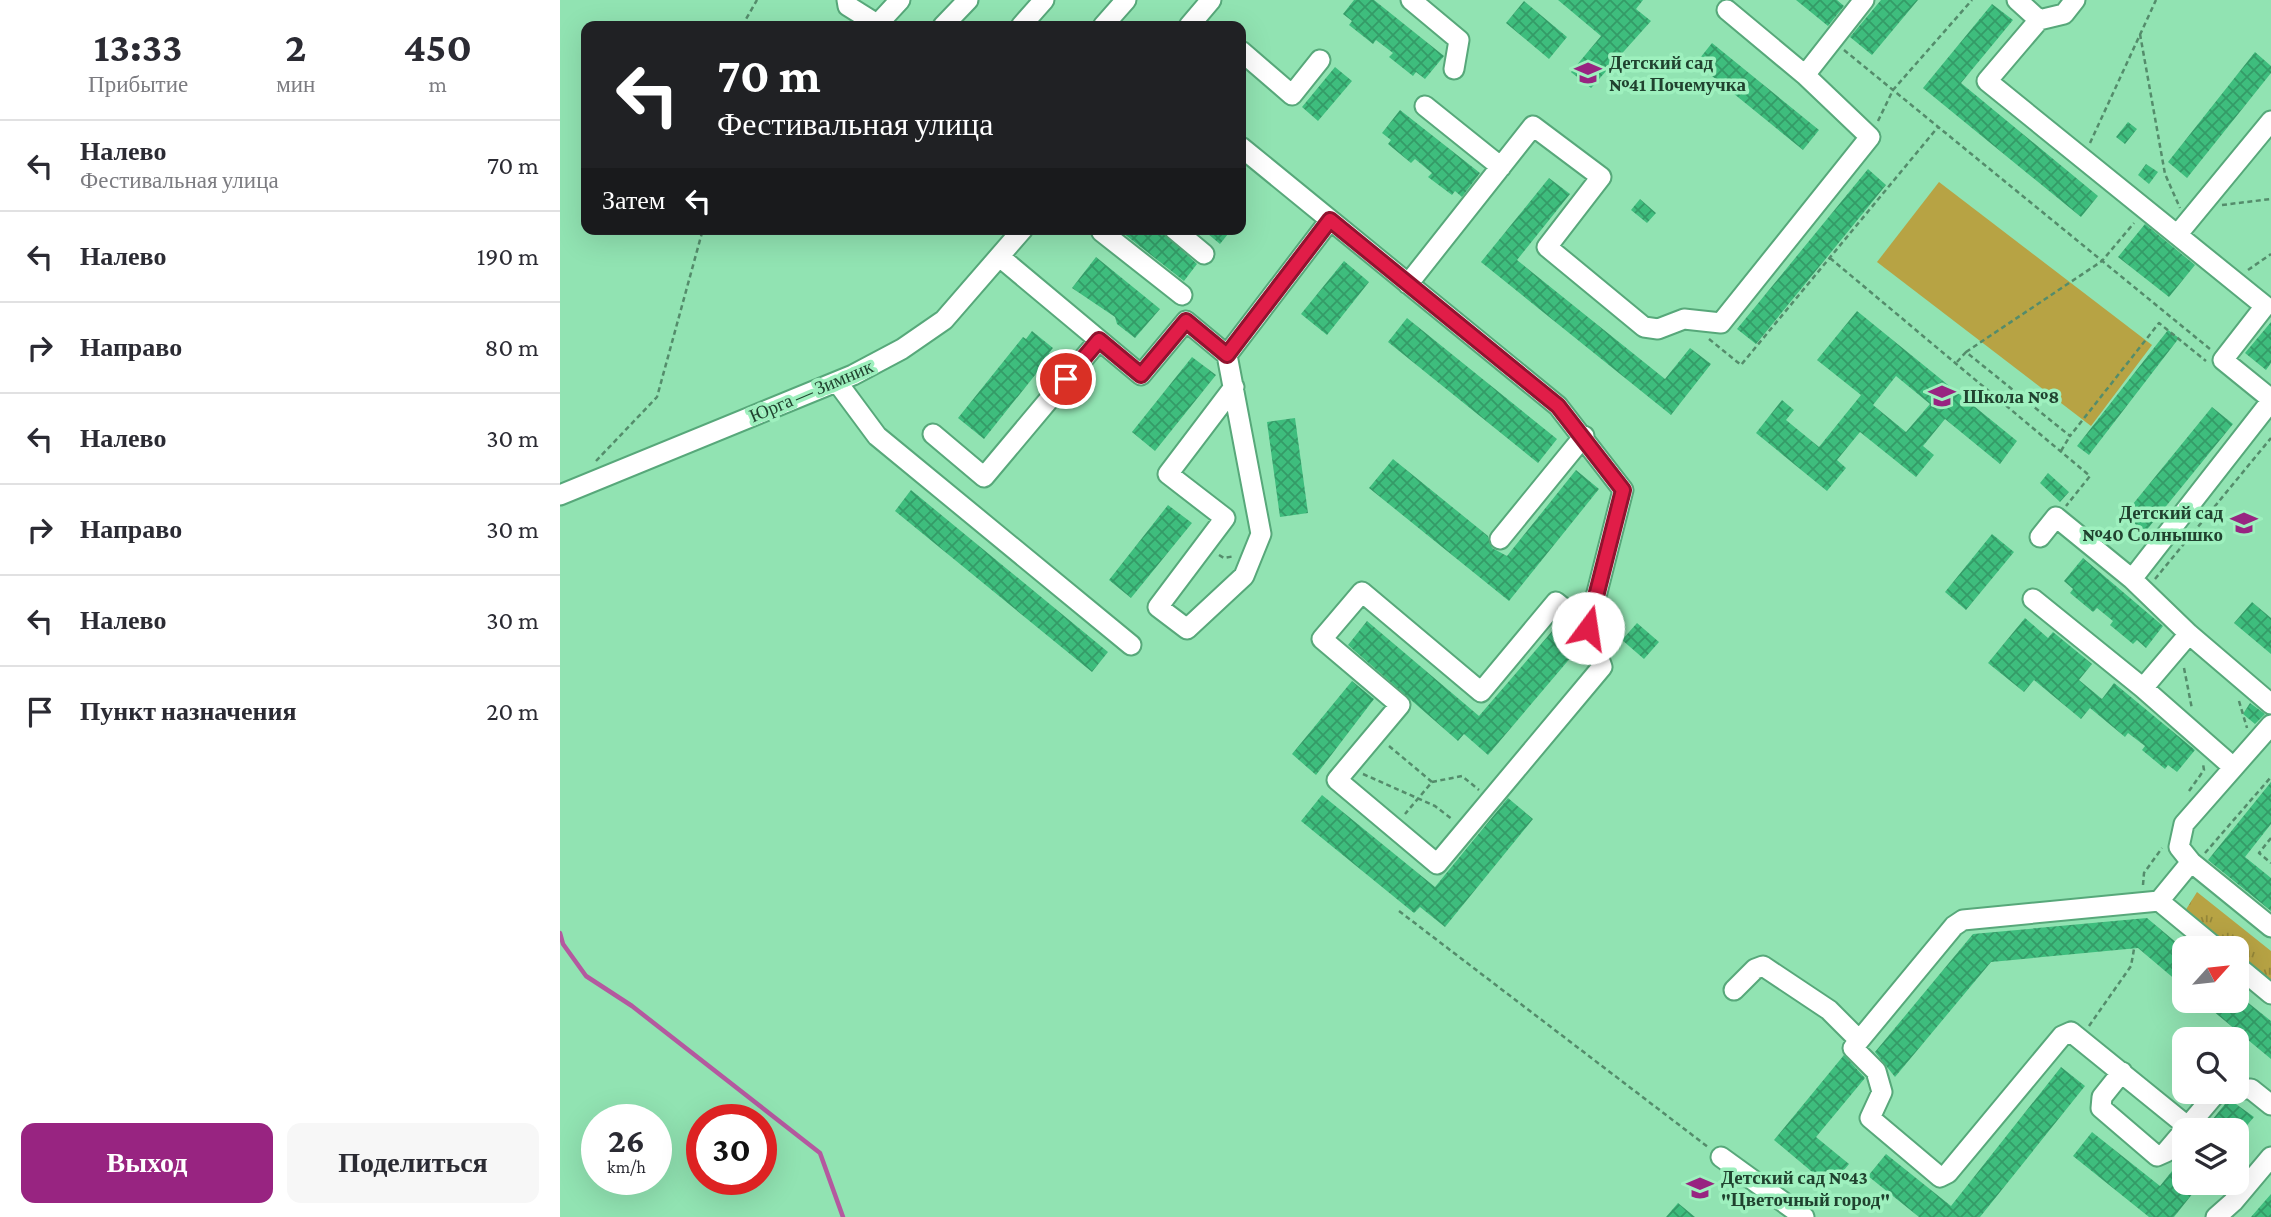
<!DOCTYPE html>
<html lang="ru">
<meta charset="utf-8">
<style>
:root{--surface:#fff;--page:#f7f7f7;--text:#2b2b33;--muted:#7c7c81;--line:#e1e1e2;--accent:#982481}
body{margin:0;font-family:"Crimson Pro",serif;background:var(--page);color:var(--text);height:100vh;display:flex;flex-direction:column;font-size:26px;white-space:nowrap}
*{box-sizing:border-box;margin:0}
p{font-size:23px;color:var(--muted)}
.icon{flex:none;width:38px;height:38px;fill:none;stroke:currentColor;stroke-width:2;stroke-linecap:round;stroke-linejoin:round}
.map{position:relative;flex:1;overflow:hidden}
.sheet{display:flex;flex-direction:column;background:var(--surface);width:560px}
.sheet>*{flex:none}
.banner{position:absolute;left:21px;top:21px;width:665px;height:214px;border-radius:14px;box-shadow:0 7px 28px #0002;background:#202124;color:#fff;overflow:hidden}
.needle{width:46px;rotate:63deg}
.controls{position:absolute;left:1612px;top:936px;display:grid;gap:14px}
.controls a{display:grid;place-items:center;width:77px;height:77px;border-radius:14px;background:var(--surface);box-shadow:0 7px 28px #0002;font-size:35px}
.speed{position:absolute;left:21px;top:1104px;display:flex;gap:14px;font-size:35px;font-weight:700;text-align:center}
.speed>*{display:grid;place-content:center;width:91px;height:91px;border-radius:50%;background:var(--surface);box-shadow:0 7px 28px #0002;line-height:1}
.speed small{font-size:18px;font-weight:400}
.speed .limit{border:10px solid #d22;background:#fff;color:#111}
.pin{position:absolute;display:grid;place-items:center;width:60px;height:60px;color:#fff;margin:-30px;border:4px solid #fff;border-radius:50%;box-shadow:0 2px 7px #0007}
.me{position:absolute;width:77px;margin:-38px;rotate:14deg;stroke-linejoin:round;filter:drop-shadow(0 0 5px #0008)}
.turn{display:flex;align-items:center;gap:24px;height:147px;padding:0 21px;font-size:32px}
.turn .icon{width:91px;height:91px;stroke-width:2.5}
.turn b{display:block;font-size:49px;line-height:60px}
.then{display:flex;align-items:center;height:66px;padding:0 21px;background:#0003;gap:14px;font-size:26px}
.eta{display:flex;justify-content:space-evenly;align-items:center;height:119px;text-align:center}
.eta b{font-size:42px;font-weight:700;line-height:49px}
.action{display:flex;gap:14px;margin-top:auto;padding:14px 21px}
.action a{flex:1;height:80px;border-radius:14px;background:var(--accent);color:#fff;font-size:28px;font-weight:700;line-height:80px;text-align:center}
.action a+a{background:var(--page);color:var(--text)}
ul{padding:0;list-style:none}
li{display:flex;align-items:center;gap:21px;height:91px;padding:0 21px;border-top:2px solid var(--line)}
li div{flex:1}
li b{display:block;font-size:26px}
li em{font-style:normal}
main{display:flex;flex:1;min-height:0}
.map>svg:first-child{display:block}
.park{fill:url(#park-tufts)}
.pitch{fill:#b7a344}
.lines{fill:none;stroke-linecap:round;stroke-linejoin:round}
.stream{stroke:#b4599f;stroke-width:4.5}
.building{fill:url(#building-cross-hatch);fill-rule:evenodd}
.minor-casing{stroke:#57a87a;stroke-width:23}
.path{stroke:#548c6b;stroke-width:2.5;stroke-dasharray:5 3.5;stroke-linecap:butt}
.minor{stroke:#fff;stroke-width:19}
.route-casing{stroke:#92132f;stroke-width:18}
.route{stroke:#e11d48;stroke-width:12}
.labels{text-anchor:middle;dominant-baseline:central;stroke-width:7;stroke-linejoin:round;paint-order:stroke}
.poi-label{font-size:19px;font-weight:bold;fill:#20422f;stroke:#9ef0be;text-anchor:start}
.street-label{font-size:19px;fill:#20422f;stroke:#9ef0be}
</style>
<main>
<section class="sheet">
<div class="eta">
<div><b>13:33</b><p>Прибытие</p></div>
<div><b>2</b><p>мин</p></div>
<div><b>450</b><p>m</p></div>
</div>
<ul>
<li><svg class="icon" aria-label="left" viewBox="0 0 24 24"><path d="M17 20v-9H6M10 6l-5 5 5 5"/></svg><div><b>Налево</b><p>Фестивальная улица</p></div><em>70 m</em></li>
<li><svg class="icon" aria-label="left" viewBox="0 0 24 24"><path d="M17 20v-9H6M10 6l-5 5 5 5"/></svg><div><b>Налево</b></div><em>190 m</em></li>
<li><svg class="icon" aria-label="right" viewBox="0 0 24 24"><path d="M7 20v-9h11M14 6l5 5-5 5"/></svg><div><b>Направо</b></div><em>80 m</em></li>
<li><svg class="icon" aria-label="left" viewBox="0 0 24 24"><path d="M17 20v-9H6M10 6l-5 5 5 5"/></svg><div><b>Налево</b></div><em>30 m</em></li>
<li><svg class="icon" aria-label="right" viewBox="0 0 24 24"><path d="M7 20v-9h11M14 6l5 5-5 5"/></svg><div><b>Направо</b></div><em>30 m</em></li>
<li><svg class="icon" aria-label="left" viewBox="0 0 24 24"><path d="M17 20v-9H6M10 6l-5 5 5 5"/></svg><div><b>Налево</b></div><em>30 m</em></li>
<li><svg class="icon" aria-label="arrive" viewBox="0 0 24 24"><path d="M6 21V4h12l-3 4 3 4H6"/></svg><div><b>Пункт назначения</b></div><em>20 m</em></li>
</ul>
<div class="action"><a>Выход</a><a>Поделиться</a></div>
</section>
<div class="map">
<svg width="1711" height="1217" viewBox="0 0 1711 1217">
<defs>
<pattern id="park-tufts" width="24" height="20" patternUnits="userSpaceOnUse" patternTransform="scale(1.75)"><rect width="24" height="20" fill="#b7a344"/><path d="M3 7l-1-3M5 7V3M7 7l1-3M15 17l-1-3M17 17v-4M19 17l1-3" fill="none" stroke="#948639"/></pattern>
<pattern id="building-cross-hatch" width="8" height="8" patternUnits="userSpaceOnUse" patternTransform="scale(1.75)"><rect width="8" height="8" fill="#3ebd7d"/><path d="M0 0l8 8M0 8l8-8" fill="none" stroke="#349b67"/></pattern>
</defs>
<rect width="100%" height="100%" fill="#91e3b2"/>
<path class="park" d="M1637,892L1711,951V991L1677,964L1676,948H1657L1620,919Z"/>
<path class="pitch" d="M1379,182L1592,345L1531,426L1317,262Z"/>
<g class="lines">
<path class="stream" d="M0,933L3,944L26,976L72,1006L260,1153L283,1217"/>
</g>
<path class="building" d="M794,0H814L884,56L865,79L856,72L853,76L829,57L833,53L816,40L813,44L789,25L792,21L783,14Z
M998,0H1083L1076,9L1091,21L1031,88L1011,72L1041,36Z
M1236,0H1277L1284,6L1268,26Z
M1321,0H1358L1312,55L1290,37Z
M964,1L1007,37L989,59L946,23Z
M1432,4L1453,20L1401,83L1538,196L1521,217L1363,88Z
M1152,43L1259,130L1243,150L1136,63Z
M1695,52L1711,66V73L1627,178L1608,162Z
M775,67L792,81L758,121L742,107Z
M840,110L920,173L902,197L895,191L892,195L868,177L872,173L855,159L851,163L828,144L831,140L822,133Z
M1568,122L1577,129L1565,144L1556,137Z
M1586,164L1598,172L1589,184L1578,175Z
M1308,169L1326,185L1196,344L1177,329Z
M989,178L1010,194L957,260L1105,379L1130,348L1151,364L1111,415L921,262Z
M1080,199L1096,213L1087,223L1071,210Z
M1585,224L1635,265L1609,297L1558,257Z
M558,229H599L637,264L624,281Z
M642,229H672L660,244Z
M536,257L600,309L575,338L557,324L555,317L512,288Z
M784,261L809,282L767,335L741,314Z
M1297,311L1457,441L1440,464L1385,419L1363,446L1374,455L1356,477L1300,432L1277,460L1286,468L1267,491L1196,433L1222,400L1234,410L1226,420L1259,447L1301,395L1257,360ZM1336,376L1370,404L1346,432L1313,405Z
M847,318L997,439L978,463L828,342Z
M1711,322V363L1706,370L1685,353Z
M1608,330L1619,338L1529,455L1517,446Z
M472,331L493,348L489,353L491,355L424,439L398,418L463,337L466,339Z
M632,357L656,375L595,451L572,432Z
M1652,407L1673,424L1585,532L1564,515Z
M735,418L748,513L720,517L707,422Z
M833,459L928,536L932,548L947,556L1016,470L1039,489L949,601L809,488Z
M1488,473L1509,492L1500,502L1480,483Z
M351,490L548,652L532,672L335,511Z
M608,505L632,523L571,598L549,580Z
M1432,534L1454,552L1406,610L1385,592Z
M1523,558L1603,626L1586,648L1577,640L1573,644L1550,625L1553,621L1537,608L1533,612L1510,593L1513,589L1504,581Z
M1692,602L1711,618V654L1674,623Z
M1465,618L1488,638L1493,632L1532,664L1519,680L1542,699L1554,683L1635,750L1617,772L1608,765L1605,769L1582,750L1585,746L1568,733L1565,737L1530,708L1521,719L1474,680L1464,692L1428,663Z
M807,621L919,716L994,629L1018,649L928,755L904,734L898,741L788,645Z
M1077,623L1099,642L1084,659L1062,640Z
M792,681L814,699L756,775L732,754Z
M1690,703L1705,714L1695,724L1683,714Z
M1711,782V824L1685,857L1711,878V911L1648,860Z
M762,795L875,887L948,798L973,819L885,927L860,907L854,913L741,821Z
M1587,918L1624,949V987L1578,948L1431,962L1335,1077L1315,1052L1413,934Z
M1676,993L1711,1021V1059L1641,1001H1676Z
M1284,1055L1305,1078L1256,1137L1289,1164L1270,1187L1214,1140Z
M1501,1067L1525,1086L1420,1217H1359L1308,1176L1326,1154L1391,1206Z
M1669,1099L1694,1117L1683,1130H1644Z
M1532,1132L1600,1186L1624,1156V1183H1641L1614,1217H1589L1513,1156Z
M1711,1194V1217H1691Z
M1118,1203L1135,1217H1106Z"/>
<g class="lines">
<defs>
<path id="minor" d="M287,0L288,6L320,26
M851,0L899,40L894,69
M1457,0L1479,20L1504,14L1515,0
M1167,10L1245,75
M1479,20L1427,81L1705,306L1663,360L1711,399
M316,26L340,0
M383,26L408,0
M461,26L484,0
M543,26L566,0
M629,26L651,0
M681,51L732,95L760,60
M865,106L941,167
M681,147L998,406L1063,490L1028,628L1042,667L877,864L777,780L840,705L762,639L802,592L921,692L996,602L1028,628
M543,229L542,232L622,295
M614,229L644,254
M1617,235L1711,121
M441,258L581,375L626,321L667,355
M848,284L973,126L1041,177L987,247L1084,327L1098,329L1124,319L1161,323L1310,137L1245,75L1304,0
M277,382L317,436L571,645
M674,387L608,474L665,518L598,607L627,629L684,576L701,534L667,355L770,220
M1711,401L1572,579L1629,634L1711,704
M373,434L424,477L539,340
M0,495L293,375L342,349L384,320L463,229
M1480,537L1496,517L1572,579
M940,539L1024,436
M1473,599L1583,688L1629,634
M1583,688L1673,767
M1711,725L1624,824L1619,847L1631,862L1711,927
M1599,901L1631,862
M1676,965L1711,994
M1174,990L1195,969L1203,966L1269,1010L1299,1040
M1562,1072L1542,1097L1541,1108L1597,1156L1606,1152L1657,1092
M1676,1089H1691L1711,1105
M1627,1126L1511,1032L1502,1036L1388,1173L1380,1177L1310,1118L1322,1092L1316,1071L1293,1048L1394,926L1403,920L1599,901L1656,948
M1161,1157L1244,1217
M1656,1217L1673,1202L1711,1157"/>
</defs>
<use href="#minor" class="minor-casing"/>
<path class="path" d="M182,26L197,0
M1580,34L1605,174L1620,208
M1284,50L1650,349
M1318,121L1333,90L1412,0
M1530,143L1596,0
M1662,205L1711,199
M1270,258L1530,476L1506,506
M1688,270L1711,254
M1149,339L1181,365L1378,127
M1406,352L1542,261L1574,223
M1397,362L1406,352L1510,436L1599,323L1646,361
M1501,451L1510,436
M36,461L97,397L143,229
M659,555L664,558L675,556
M1595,579L1711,438
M1624,668L1632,709
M1679,701L1687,728
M829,746L872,782L845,814
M803,774L875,806L893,820
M872,782L902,776L919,790
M1629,791L1644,770L1643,764
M1711,838L1699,853L1711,863
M1645,853L1711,777
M1583,885L1584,873L1602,848
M839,911L1148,1147
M1529,1026L1571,966L1574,949"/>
<use href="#minor" class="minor"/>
</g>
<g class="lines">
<defs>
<path id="route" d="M506,379L539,340L581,375L626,321L667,355L770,220L998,406L1063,490L1028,628"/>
</defs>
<use href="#route" class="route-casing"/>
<use href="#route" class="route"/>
</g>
<defs>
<symbol id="school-bare" viewBox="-9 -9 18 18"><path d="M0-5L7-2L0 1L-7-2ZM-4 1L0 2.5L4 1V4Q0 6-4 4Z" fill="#982481" stroke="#9ef0be" stroke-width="2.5" paint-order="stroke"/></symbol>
</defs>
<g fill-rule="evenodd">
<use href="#school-bare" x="1009" y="54" width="38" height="38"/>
<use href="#school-bare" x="1363" y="377" width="38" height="38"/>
<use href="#school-bare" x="1665" y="504" width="38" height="38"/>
<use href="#school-bare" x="1121" y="1169" width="38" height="38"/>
</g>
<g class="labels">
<g class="poi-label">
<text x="1049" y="62">Детский сад<tspan x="1049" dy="22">№41 Почемучка</tspan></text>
<text x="1403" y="396">Школа №8</text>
<text x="1663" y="512" text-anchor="end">Детский сад<tspan x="1663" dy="22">№40 Солнышко</tspan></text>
<text x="1161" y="1177">Детский сад №43<tspan x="1161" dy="22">"Цветочный город"</tspan></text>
</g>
<g class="street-label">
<text transform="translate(251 391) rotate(-23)">Юрга — Зимник</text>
</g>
</g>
</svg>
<div class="controls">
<a><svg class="needle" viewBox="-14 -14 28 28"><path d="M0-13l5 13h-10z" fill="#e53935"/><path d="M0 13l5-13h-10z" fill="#7c7c81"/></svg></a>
<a><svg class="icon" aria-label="search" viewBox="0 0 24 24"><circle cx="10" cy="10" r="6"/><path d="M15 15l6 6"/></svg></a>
<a><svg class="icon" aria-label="layers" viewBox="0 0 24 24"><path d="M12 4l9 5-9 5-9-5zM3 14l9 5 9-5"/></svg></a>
</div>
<div class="speed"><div>26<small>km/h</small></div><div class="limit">30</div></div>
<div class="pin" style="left:506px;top:379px;background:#d93025"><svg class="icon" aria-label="arrive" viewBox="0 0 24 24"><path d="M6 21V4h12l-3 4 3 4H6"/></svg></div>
<svg class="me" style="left:1028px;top:628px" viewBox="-20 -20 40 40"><circle r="19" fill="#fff"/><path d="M0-13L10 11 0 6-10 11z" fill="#e11d48"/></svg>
<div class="banner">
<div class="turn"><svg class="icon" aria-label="left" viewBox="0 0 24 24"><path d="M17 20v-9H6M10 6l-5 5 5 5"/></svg><div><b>70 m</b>Фестивальная улица</div></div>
<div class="then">Затем<svg class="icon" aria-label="left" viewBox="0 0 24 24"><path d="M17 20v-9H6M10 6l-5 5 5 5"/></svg></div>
</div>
</div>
</main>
